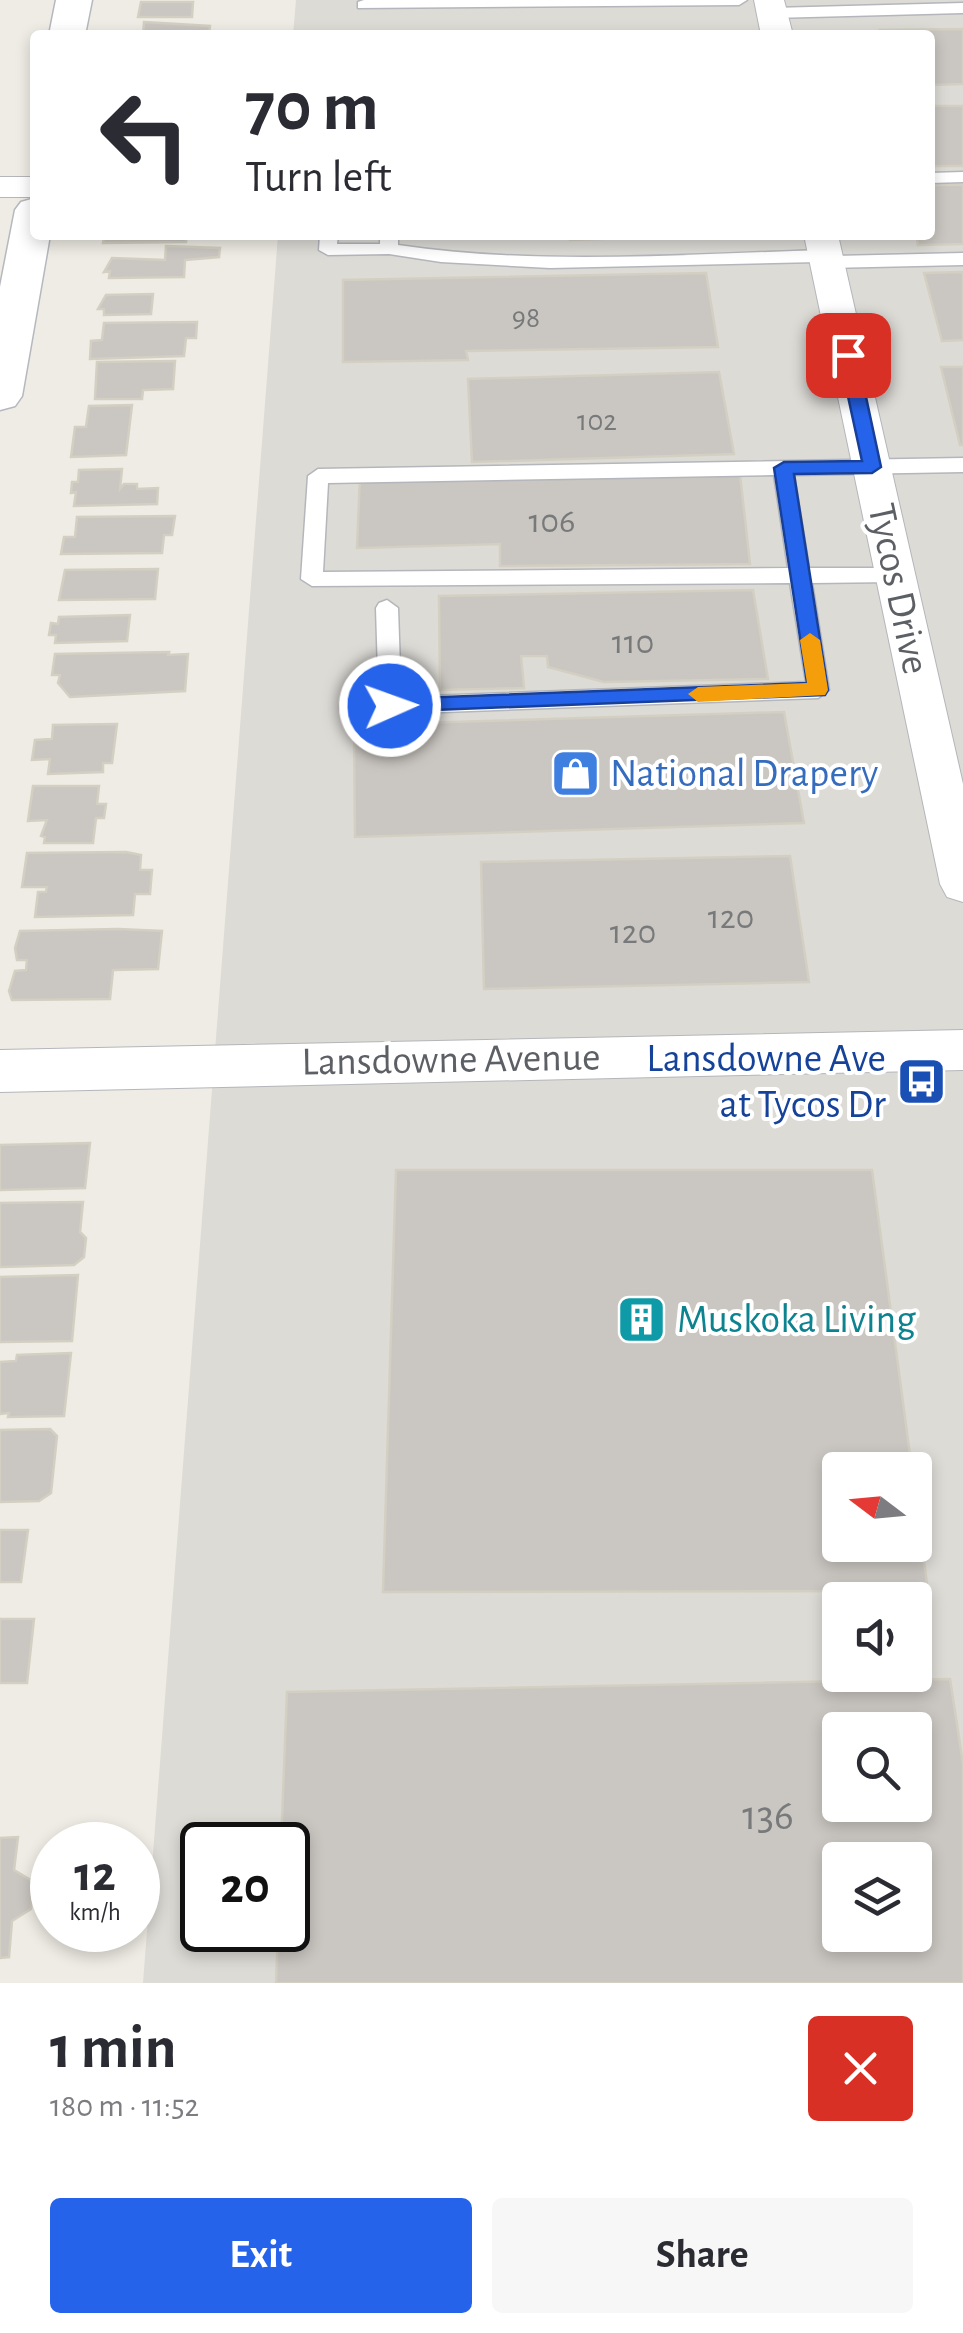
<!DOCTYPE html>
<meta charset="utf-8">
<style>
:root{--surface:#fff;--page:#f7f7f7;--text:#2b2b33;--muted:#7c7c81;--accent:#2563eb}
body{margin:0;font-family:"Alegreya Sans",sans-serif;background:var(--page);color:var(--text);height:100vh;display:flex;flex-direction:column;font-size:38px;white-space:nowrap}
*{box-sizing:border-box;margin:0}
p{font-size:32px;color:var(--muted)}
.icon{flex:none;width:55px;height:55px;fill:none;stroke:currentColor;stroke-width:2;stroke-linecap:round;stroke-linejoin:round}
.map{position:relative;height:1983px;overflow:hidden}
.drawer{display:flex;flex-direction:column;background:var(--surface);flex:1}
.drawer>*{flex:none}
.guide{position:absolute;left:30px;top:30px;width:905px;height:210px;border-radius:10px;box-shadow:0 5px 15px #0003;background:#fff;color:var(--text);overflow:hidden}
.needle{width:65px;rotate:286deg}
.fabs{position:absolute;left:822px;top:1452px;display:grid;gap:20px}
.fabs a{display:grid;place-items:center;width:110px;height:110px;border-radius:10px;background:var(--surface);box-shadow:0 5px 15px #0003;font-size:50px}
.speed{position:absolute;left:30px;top:1822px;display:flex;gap:20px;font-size:50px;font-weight:700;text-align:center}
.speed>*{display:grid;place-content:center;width:130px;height:130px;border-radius:50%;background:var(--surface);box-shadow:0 5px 15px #0003;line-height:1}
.speed small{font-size:25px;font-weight:400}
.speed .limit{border:5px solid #111;border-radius:15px;background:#fff;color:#111}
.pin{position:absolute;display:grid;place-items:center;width:85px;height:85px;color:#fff;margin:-42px;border-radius:20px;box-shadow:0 5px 15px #0006}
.me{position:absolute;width:110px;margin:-55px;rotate:88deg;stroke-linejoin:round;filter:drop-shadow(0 0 8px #0008)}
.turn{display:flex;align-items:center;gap:35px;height:210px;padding:0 50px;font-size:45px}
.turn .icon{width:130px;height:130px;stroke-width:2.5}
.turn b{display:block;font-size:70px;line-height:85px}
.round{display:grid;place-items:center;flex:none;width:105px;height:105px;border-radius:10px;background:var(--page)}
.head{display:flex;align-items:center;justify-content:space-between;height:170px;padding:0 50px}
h1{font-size:60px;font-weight:600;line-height:75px}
.button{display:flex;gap:20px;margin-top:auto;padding:20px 50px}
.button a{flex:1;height:115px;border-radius:10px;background:var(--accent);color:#fff;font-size:40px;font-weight:600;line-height:115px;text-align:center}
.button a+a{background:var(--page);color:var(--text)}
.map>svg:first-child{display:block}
.industrial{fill:#dddbd6;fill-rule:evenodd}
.building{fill:#cac6c1;stroke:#d3cfc2;stroke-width:2.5;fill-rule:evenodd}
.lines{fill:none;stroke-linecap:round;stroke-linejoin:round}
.lane-casing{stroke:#b4b6bb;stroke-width:3}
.street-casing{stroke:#b4b6bb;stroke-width:2}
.secondary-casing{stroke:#b5b8be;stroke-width:3}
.lane{fill:#fff;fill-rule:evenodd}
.street{fill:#fff;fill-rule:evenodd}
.secondary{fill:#fff;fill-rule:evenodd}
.route{fill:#2563eb;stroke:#184099;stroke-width:2.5}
.slow{fill:#f59e0b}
.labels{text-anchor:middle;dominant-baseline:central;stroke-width:8;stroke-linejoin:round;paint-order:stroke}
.far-number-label{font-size:30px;fill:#78797b}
.number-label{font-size:35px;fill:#78797b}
.street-label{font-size:40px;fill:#5c5f64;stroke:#fff}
.shop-label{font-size:40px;fill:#366cbe;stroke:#fff;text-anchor:start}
.transit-label{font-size:40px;fill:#164399;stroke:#fff;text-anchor:end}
.culture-label{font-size:40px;fill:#0d838f;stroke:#fff;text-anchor:start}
.near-number-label{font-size:42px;fill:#78797b}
</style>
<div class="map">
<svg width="963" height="1983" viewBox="0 0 963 1983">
<rect width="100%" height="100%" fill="#eeece4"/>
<path class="industrial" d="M296,0H963V1983H143L278,235H930V35H293ZM840,1470H915V1545H840ZM840,1600H915V1675H840ZM840,1730H915V1805H840ZM202,1845H288V1930H202ZM840,1860H915V1935H840Z"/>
<path class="building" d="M141,2H193L192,17H138Z
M144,22L210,26L209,35H143Z
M963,29V84L930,85V35H882L880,30Z
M662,32L663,35L509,34Z
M930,106H963V166H930Z
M930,185H963V244L918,245L916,235H930Z
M104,235H187L186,242L103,243Z
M569,235H722L570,240Z
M166,246L220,248L219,257L185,260L184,277L109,278L110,271L104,272L112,258L165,260Z
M963,272V340L942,341L924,273Z
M706,273L718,347L466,351L468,360L343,362V280Z
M153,294L151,314L104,315V309H98L106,295Z
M197,322L196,338H186L184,356L90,359L91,341L102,340L104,323Z
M175,361L173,389L143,390L142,399H95L97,362Z
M941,367H963V445H960Z
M719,372L734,454L472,462L468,379Z
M132,405L126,455L71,457L75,427H86L89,406Z
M122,469L120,489L124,484H137V489L158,488L157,504L74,506L76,492L71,493L72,482H78L79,470Z
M740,475L750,564L500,566V544L357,548L360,476Z
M175,516L172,535H164L162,553L61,554L64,537H75L77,517Z
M158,569L155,599L59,600L65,570Z
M753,590L768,679L604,682L548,667L547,656H521L524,688L440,690L439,596Z
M130,615L127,641L55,643L56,635H49L51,623L58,624L59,617Z
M169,652L168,655L188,654L185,691L70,697L58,683L60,675H52L55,654Z
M784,712L804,823L355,837L354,725Z
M117,724L112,763H103V772L48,774L50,759L32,760L35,740L52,739L53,725Z
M33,786H99L97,804H106L104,818H96L93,843H44L45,837L41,836L47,820L28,821Z
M126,852L141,855L140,870H152L150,894H135L133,915L35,917L38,892H46L47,887H22L27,853Z
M790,856L809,982L484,989L481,862Z
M118,929L162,931L158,969L113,970L110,999L12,1000L9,991L15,971L26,970L27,960H17L15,948L20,931Z
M90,1143L85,1188L0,1190V1145Z
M396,1170H872L912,1470H840V1545H915V1494L928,1591L383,1592Z
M83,1202L80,1232L86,1238L84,1257L74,1265L0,1267V1203Z
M78,1275L72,1341L0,1342V1277Z
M71,1353L64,1416L8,1417L9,1413L0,1414V1362L16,1361L17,1355Z
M50,1429L57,1436L51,1493L39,1501L0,1502V1430Z
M0,1530H28L21,1582H0Z
M0,1619H34L27,1683H0Z
M950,1679L963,1764V1983H276L278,1930H288V1845H281L287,1692ZM840,1730H915V1805H840ZM840,1860H915V1935H840Z
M18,1837L14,1870L34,1882L31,1909L12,1921L9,1957L0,1958V1838Z"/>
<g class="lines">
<defs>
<path id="lane" d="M364,0H747L739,5L358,8V2Z
M963,3V13L772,18L764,13L772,8Z
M963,172V182L930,183V173Z
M320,235H338L337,244H380V235H398V245C540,266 683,254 826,250L835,256L963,253V265L827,268L818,262L550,268L441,262L389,254L328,255L319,250Z
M963,458V472L794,475L809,568H895L906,575L895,582L812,583L829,690L818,698L390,714L379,706L376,608L379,603L387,600L398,608L401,697L806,682L790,583L312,586L301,579L308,476L318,469ZM774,475L788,568L323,572L328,483Z"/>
<path id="street" d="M754,0H784L793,35H761Z
M0,177H35V197H0Z
M804,235H838L963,784V902L947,897L940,884Z
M963,1030V1070L0,1092V1050Z"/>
<path id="secondary" d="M56,0H92L85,35H49Z
M35,198V235H50L22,396L15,406L0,410V287L15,210L21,202Z"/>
</defs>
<use href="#lane" class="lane-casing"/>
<use href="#street" class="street-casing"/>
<use href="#secondary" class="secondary-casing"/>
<use href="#lane" class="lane"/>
<use href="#street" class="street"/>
<use href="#secondary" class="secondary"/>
</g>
<path class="route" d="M848,350L857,355L881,467L872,473L794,474L828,690L825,695L383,712V701L390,699L807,683L774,468L784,462L862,461L839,355Z"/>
<path class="slow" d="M810,633L820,640L828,690L825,695L698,702L688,694L698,687L807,683L800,640Z"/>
<defs>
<symbol id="shop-square" viewBox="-11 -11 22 22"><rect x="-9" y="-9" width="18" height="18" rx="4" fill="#3f7fe0" stroke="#fff"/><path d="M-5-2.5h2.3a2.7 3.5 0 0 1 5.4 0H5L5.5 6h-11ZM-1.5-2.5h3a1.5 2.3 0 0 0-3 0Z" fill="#fff"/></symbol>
<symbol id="bus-square" viewBox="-11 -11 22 22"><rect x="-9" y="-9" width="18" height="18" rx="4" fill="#1a4fb4" stroke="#fff"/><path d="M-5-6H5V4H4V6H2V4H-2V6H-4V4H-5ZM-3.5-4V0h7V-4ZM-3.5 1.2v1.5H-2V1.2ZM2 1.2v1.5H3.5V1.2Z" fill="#fff"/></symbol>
<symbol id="building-square" viewBox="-11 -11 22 22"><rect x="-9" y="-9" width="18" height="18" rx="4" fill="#0f9aa8" stroke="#fff"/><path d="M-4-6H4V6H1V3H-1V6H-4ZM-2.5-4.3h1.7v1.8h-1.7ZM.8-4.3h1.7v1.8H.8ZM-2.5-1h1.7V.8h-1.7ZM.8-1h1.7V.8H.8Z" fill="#fff"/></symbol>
</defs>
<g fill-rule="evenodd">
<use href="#shop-square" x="548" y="746" width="55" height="55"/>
<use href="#bus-square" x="894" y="1054" width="55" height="55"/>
<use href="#building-square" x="614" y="1292" width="55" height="55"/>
</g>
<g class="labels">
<g class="far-number-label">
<text x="526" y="318">98</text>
<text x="597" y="421">102</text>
</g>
<g class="number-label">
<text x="552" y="521">106</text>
<text x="633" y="642">110</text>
<text x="731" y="917">120</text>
<text x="633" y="932">120</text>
</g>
<g class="street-label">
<text transform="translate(898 589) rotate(78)">Tycos Drive</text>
<text transform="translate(451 1060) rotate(-1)">Lansdowne Avenue</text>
</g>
<g class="shop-label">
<text x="610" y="774">National Drapery</text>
</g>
<g class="transit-label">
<text x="886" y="1059">Lansdowne Ave<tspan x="886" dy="46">at Tycos Dr</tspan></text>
</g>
<g class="culture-label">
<text x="677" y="1320">Muskoka Living</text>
</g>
<g class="near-number-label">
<text x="768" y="1816">136</text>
</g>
</g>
</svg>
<div class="fabs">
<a><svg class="needle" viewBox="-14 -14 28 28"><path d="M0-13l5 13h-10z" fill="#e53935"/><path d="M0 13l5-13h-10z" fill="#7c7c81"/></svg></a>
<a><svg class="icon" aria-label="sound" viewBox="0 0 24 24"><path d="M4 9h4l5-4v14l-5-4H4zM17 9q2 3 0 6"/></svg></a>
<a><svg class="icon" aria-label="search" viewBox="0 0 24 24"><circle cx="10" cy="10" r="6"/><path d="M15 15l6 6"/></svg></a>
<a><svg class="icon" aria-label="layers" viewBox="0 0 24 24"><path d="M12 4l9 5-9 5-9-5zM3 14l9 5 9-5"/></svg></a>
</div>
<div class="speed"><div>12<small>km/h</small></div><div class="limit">20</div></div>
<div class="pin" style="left:848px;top:355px;background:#d93025"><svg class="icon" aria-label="arrive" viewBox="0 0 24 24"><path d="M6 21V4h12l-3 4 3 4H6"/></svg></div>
<svg class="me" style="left:390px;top:706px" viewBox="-20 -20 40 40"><circle r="17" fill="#2563eb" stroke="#fff" stroke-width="3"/><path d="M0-11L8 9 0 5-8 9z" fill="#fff"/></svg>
<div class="guide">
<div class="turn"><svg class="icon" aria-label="left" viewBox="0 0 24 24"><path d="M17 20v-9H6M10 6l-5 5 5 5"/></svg><div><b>70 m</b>Turn left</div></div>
</div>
</div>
<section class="drawer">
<div class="head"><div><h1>1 min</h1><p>180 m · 11:52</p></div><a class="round" style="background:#d93025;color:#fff"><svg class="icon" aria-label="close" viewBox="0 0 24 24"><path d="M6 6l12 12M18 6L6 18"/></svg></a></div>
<div class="button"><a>Exit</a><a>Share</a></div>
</section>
